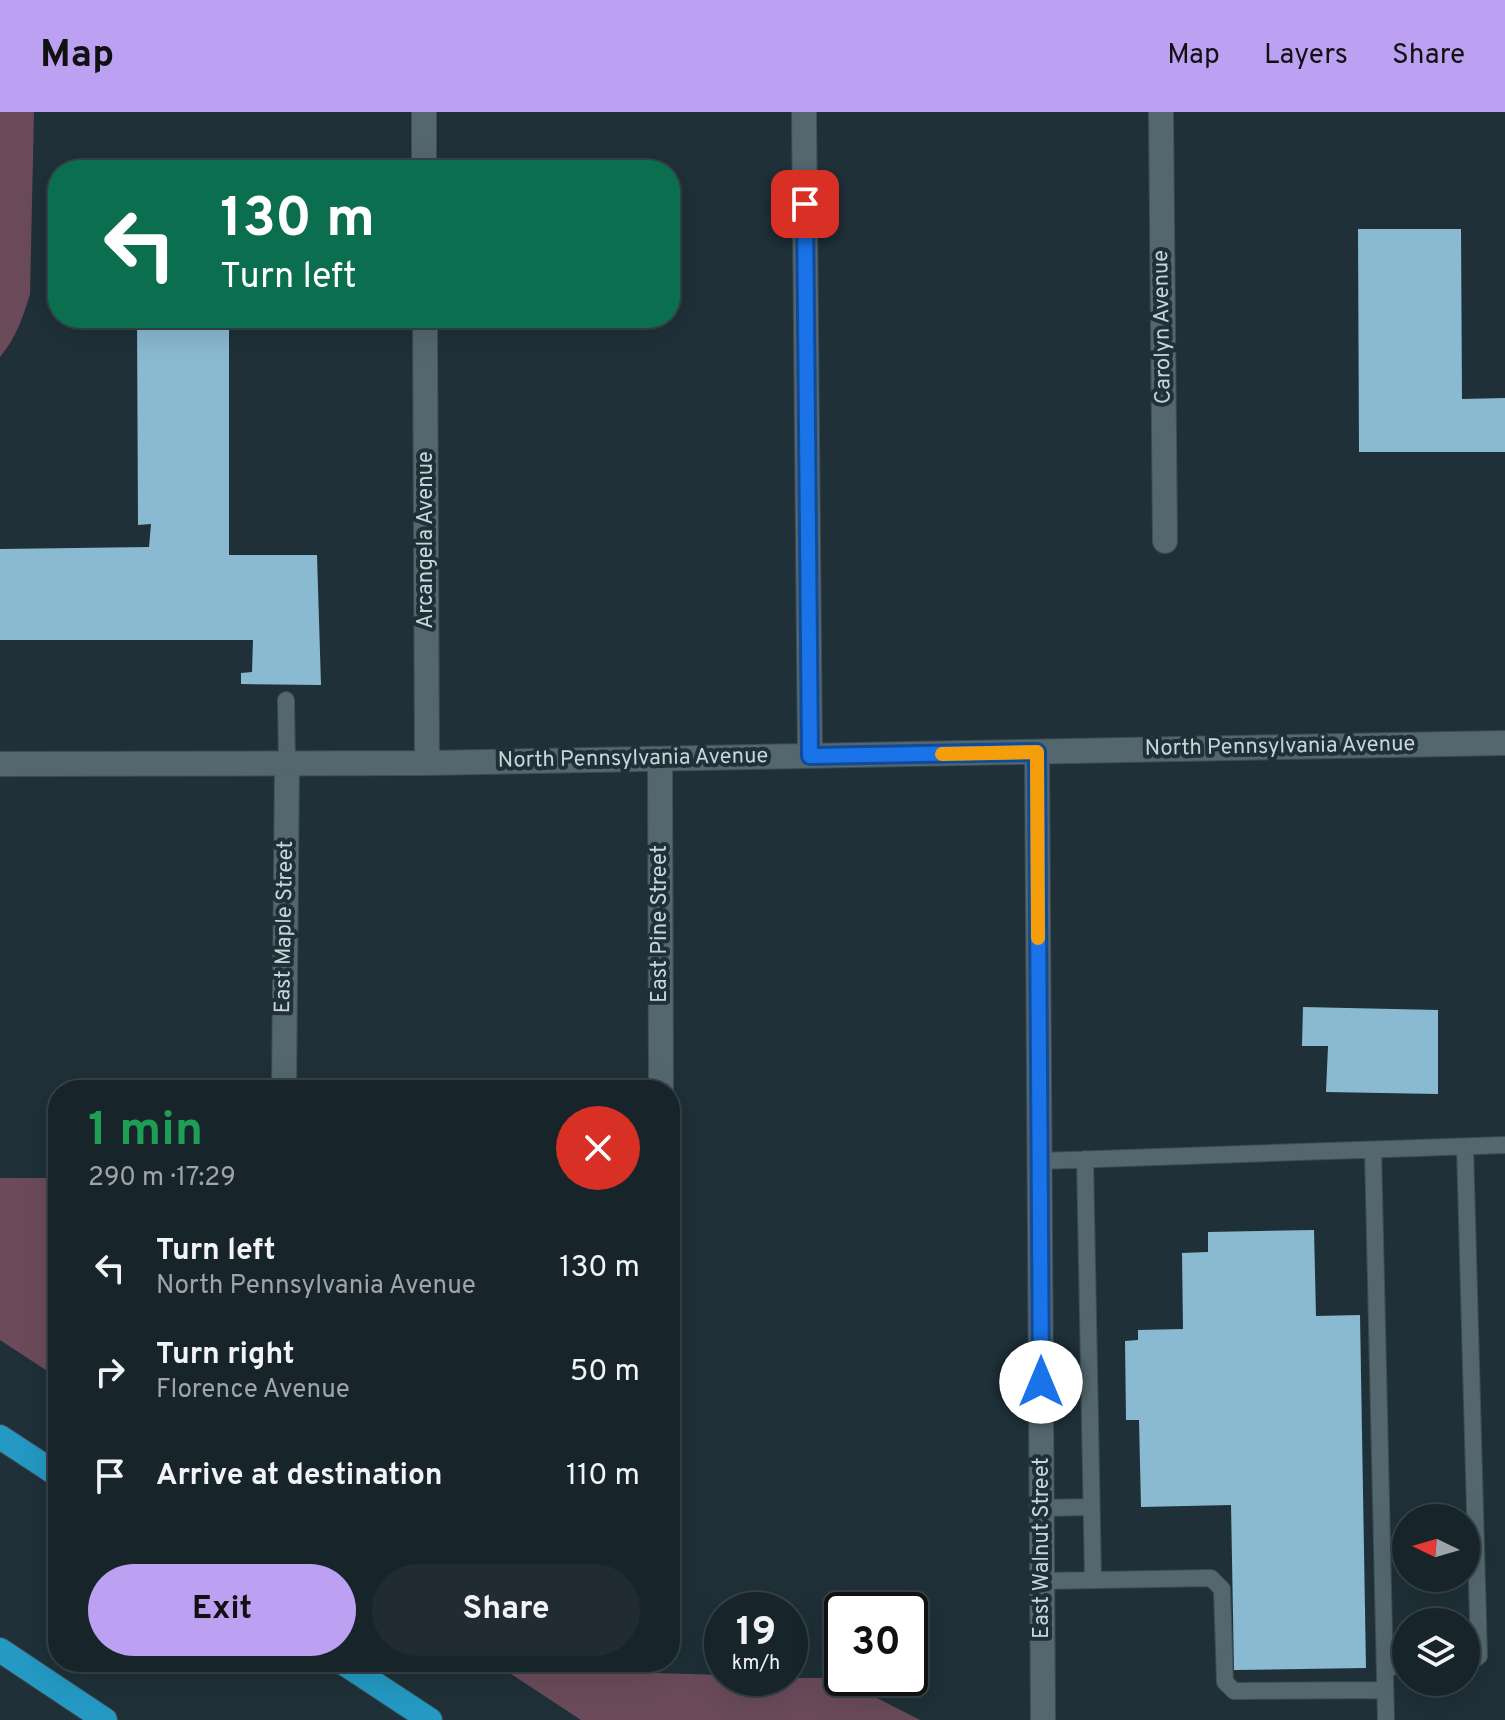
<!DOCTYPE html>
<meta charset="utf-8">
<style>
:root{--surface:#17242a;--page:#202c32;--text:#f1f3f6;--muted:#9ea4a8;--line:#364147;--accent:#bca0f2}
body{margin:0;font-family:Overpass,sans-serif;background:var(--page);color:var(--text);height:100vh;display:flex;flex-direction:column;font-size:30px;white-space:nowrap}
*{box-sizing:border-box;margin:0}
p{font-size:26px;color:var(--muted)}
.icon{flex:none;width:44px;height:44px;fill:none;stroke:currentColor;stroke-width:2;stroke-linecap:round;stroke-linejoin:round}
.map{position:relative;flex:1;overflow:hidden}
.details{position:absolute;left:48px;top:968px;width:632px;height:592px;display:flex;flex-direction:column;background:var(--surface);border-radius:32px;box-shadow:0 8px 32px #0002,0 0 0 2px var(--line)}
.details>*{flex:none}
.hud{position:absolute;left:48px;top:48px;width:632px;height:168px;border-radius:32px;box-shadow:0 8px 32px #0002,0 0 0 2px var(--line);background:#0b6e4f;color:#fff;overflow:hidden}
.needle{width:52px;rotate:275deg}
.fabs{position:absolute;left:1392px;top:1392px;display:grid;gap:16px}
.fabs a{display:grid;place-items:center;width:88px;height:88px;border-radius:50%;background:var(--surface);box-shadow:0 8px 32px #0002,0 0 0 2px var(--line);font-size:40px}
.speed{position:absolute;left:704px;top:1480px;display:flex;gap:16px;font-size:40px;font-weight:700;text-align:center}
.speed>*{display:grid;place-content:center;width:104px;height:104px;border-radius:50%;background:var(--surface);box-shadow:0 8px 32px #0002,0 0 0 2px var(--line);line-height:1}
.speed small{font-size:20px;font-weight:400}
.speed .limit{border:4px solid #111;border-radius:12px;background:#fff;color:#111}
.pin{position:absolute;display:grid;place-items:center;width:68px;height:68px;color:#fff;margin:-34px;border-radius:16px;box-shadow:0 4px 12px #0006}
.me{position:absolute;width:88px;margin:-44px;rotate:0deg;stroke-linejoin:round;filter:drop-shadow(0 0 6px #0008)}
.turn{display:flex;align-items:center;gap:28px;height:168px;padding:0 40px;font-size:36px}
.turn .icon{width:104px;height:104px;stroke-width:2.5}
.turn b{display:block;font-size:56px;line-height:68px}
.round{display:grid;place-items:center;flex:none;width:84px;height:84px;border-radius:42px;background:var(--page)}
.headline{display:flex;align-items:center;justify-content:space-between;height:136px;padding:0 40px}
h1{font-size:48px;font-weight:700;line-height:60px;color:#1e9e55}
.primary-button{display:flex;gap:16px;margin-top:auto;padding:16px 40px}
.primary-button a{flex:1;height:92px;border-radius:48px;background:var(--accent);color:#111;font-size:32px;font-weight:700;line-height:92px;text-align:center}
.primary-button a+a{background:var(--page);color:var(--text)}
ul{padding:0;list-style:none}
li{display:flex;align-items:center;gap:24px;height:104px;padding:0 40px}
li div{flex:1}
li b{display:block;font-size:30px}
li em{font-style:normal}
header{display:flex;align-items:center;gap:48px;box-sizing:border-box;height:112px;padding:0 40px;background:var(--accent);color:#111}
header strong{font-size:38px}
nav{display:flex;gap:44px;margin-inline-start:auto;font-size:28px}
.map>svg:first-child{display:block}
.green{fill:#6b4b5a}
.building{fill:#89bad1}
.lines{fill:none;stroke-linecap:round;stroke-linejoin:round}
.lane-casing{stroke:#3d4d53;stroke-width:18}
.street-casing{stroke:#3d4d53;stroke-width:26}
.highway-casing{stroke:#3d4d53;stroke-width:26}
.lane{stroke:#54676f;stroke-width:16}
.street{stroke:#54676f;stroke-width:24}
.highway{stroke:#2499c3;stroke-width:24}
.route-casing{stroke:#114b97;stroke-width:20}
.route{stroke:#1a73e8;stroke-width:14}
.slow{stroke:#f59e0b;stroke-width:14}
.labels{text-anchor:middle;dominant-baseline:central;stroke-width:8;stroke-linejoin:round;paint-order:stroke}
.street-label{font-size:22px;fill:#c9d4d9;stroke:#1f3038}
</style>
<header>
<strong>Map</strong>
<nav><a>Map</a><a>Layers</a><a>Share</a></nav>
</header>
<div class="map">
<svg width="1505" height="1608" viewBox="0 0 1505 1608">
<rect width="100%" height="100%" fill="#1f3038"/>
<path class="green" d="M0,0H34L30,182C23,205 16,226 0,245Z
M0,1066H58V1266L0,1228Z
M493,1550H655V1561L722,1563V1566H838L920,1608H581Z"/>
<path class="building" d="M1358,117H1461L1462,287L1505,286V340H1359Z
M137,206H229V443H317L321,573L241,572V561L252,560L253,528H0V437L149,435L151,412L138,413Z
M1303,895L1438,898V982L1326,980L1328,934H1302Z
M1314,1118L1316,1204L1360,1203L1366,1556L1234,1558L1231,1393L1141,1395L1139,1308H1126L1125,1229L1138,1228V1218L1183,1217L1182,1141L1208,1140V1120Z"/>
<g class="lines">
<defs>
<path id="lane" d="M286,588L287,652
M1465,1035L1479,1544L1466,1553
M1373,1038L1386,1608
M1085,1047L1093,1467
M1040,1049L1505,1033
M1042,1396L1091,1395
M1042,1469L1211,1466L1222,1477L1225,1570L1234,1579L1385,1578
M1385,1555L1406,1554"/>
<path id="street" d="M424,0V58
M804,0L810,644
M1161,0L1165,429
M425,206L427,651
M1037,640L1043,1608
M660,647L661,978
M0,652L427,651L1505,631
M284,978L287,652"/>
<path id="highway" d="M0,1325L58,1363
M0,1538L105,1608
M342,1550L430,1608"/>
</defs>
<use href="#lane" class="lane-casing"/>
<use href="#street" class="street-casing"/>
<use href="#highway" class="highway-casing"/>
<use href="#lane" class="lane"/>
<use href="#street" class="street"/>
<use href="#highway" class="highway"/>
</g>
<g class="lines">
<defs>
<path id="route" d="M805,92L810,644L1037,640L1041,1270"/>
</defs>
<use href="#route" class="route-casing"/>
<use href="#route" class="route"/>
<path class="slow" d="M942,642L1037,640L1038,826"/>
</g>
<g class="labels">
<g class="street-label">
<text transform="translate(1163 215) rotate(-91)">Carolyn Avenue</text>
<text transform="translate(426 428) rotate(-90)">Arcangela Avenue</text>
<text transform="translate(1280 635) rotate(-1)">North Pennsylvania Avenue</text>
<text transform="translate(633 647) rotate(-1)">North Pennsylvania Avenue</text>
<text transform="translate(660 812) rotate(-90)">East Pine Street</text>
<text transform="translate(285 815) rotate(-89)">East Maple Street</text>
<text transform="translate(1042 1436) rotate(-90)">East Walnut Street</text>
</g>
</g>
</svg>
<div class="fabs">
<a><svg class="needle" viewBox="-14 -14 28 28"><path d="M0-13l5 13h-10z" fill="#e53935"/><path d="M0 13l5-13h-10z" fill="#9ea4a8"/></svg></a>
<a><svg class="icon" aria-label="layers" viewBox="0 0 24 24"><path d="M12 4l9 5-9 5-9-5zM3 14l9 5 9-5"/></svg></a>
</div>
<div class="speed"><div>19<small>km/h</small></div><div class="limit">30</div></div>
<div class="pin" style="left:805px;top:92px;background:#d93025"><svg class="icon" aria-label="arrive" viewBox="0 0 24 24"><path d="M6 21V4h12l-3 4 3 4H6"/></svg></div>
<svg class="me" style="left:1041px;top:1270px" viewBox="-20 -20 40 40"><circle r="19" fill="#fff"/><path d="M0-13L10 11 0 6-10 11z" fill="#1a73e8"/></svg>
<div class="hud">
<div class="turn"><svg class="icon" aria-label="left" viewBox="0 0 24 24"><path d="M17 20v-9H6M10 6l-5 5 5 5"/></svg><div><b>130 m</b>Turn left</div></div>
</div>
<section class="details">
<div class="headline"><div><h1>1 min</h1><p>290 m · 17:29</p></div><a class="round" style="background:#d93025;color:#fff"><svg class="icon" aria-label="close" viewBox="0 0 24 24"><path d="M6 6l12 12M18 6L6 18"/></svg></a></div>
<ul>
<li><svg class="icon" aria-label="left" viewBox="0 0 24 24"><path d="M17 20v-9H6M10 6l-5 5 5 5"/></svg><div><b>Turn left</b><p>North Pennsylvania Avenue</p></div><em>130 m</em></li>
<li><svg class="icon" aria-label="right" viewBox="0 0 24 24"><path d="M7 20v-9h11M14 6l5 5-5 5"/></svg><div><b>Turn right</b><p>Florence Avenue</p></div><em>50 m</em></li>
<li><svg class="icon" aria-label="arrive" viewBox="0 0 24 24"><path d="M6 21V4h12l-3 4 3 4H6"/></svg><div><b>Arrive at destination</b></div><em>110 m</em></li>
</ul>
<div class="primary-button"><a>Exit</a><a>Share</a></div>
</section>
</div>
